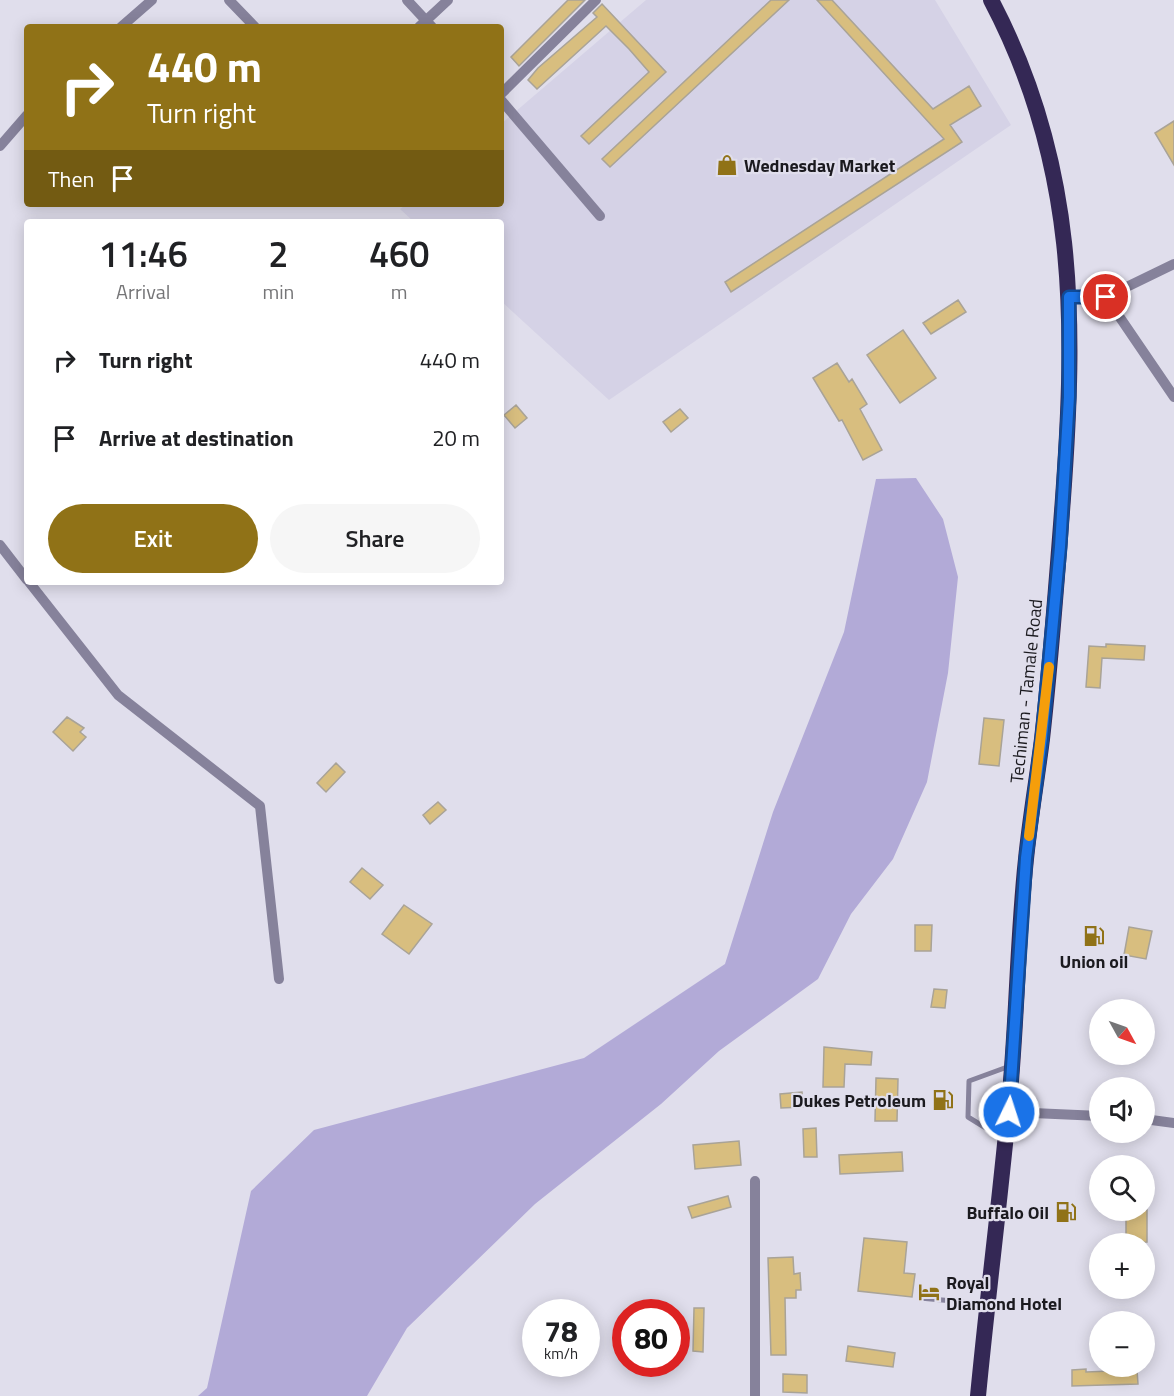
<!DOCTYPE html>
<meta charset="utf-8">
<style>
:root{--surface:#fff;--page:#f6f6f6;--text:#202124;--muted:#757577;--accent:#907217}
body{margin:0;font-family:"Titillium Web",sans-serif;background:var(--page);color:var(--text);height:100vh;display:flex;flex-direction:column;font-size:22px;white-space:nowrap}
*{box-sizing:border-box;margin:0}
p{font-size:20px;color:var(--muted)}
.icon{flex:none;width:33px;height:33px;fill:none;stroke:currentColor;stroke-width:2;stroke-linecap:round;stroke-linejoin:round}
.map{position:relative;flex:1;overflow:hidden}
.panel{position:absolute;left:24px;top:219px;width:480px;height:366px;display:flex;flex-direction:column;background:var(--surface);border-radius:6px;box-shadow:0 3px 15px #0003}
.panel>*{flex:none}
.top-card{position:absolute;left:24px;top:24px;width:480px;height:183px;border-radius:6px;box-shadow:0 3px 15px #0003;background:#907217;color:#fff;overflow:hidden}
.needle{width:39px;rotate:130deg}
.tools{position:absolute;left:1089px;top:999px;display:grid;gap:12px}
.tools a{display:grid;place-items:center;width:66px;height:66px;border-radius:50%;background:var(--surface);box-shadow:0 3px 15px #0003;font-size:30px}
.speed{position:absolute;left:522px;top:1299px;display:flex;gap:12px;font-size:30px;font-weight:700;text-align:center}
.speed>*{display:grid;place-content:center;width:78px;height:78px;border-radius:50%;background:var(--surface);box-shadow:0 3px 15px #0003;line-height:1}
.speed small{font-size:15px;font-weight:400}
.speed .limit{border:9px solid #d22;background:#fff;color:#111}
.pin{position:absolute;display:grid;place-items:center;width:51px;height:51px;color:#fff;margin:-26px;border:3px solid #fff;border-radius:50%;box-shadow:0 2px 6px #0007}
.me{position:absolute;width:66px;margin:-33px;rotate:4deg;stroke-linejoin:round;filter:drop-shadow(0 0 4px #0008)}
.turn{display:flex;align-items:center;gap:21px;height:126px;padding:0 24px;font-size:27px}
.turn .icon{width:78px;height:78px;stroke-width:2.5}
.turn b{display:block;font-size:42px;line-height:51px}
.then{display:flex;align-items:center;height:57px;padding:0 24px;background:#0003;gap:12px;font-size:22px}
.eta{display:flex;justify-content:space-evenly;align-items:center;height:102px;text-align:center}
.eta b{font-size:36px;font-weight:600;line-height:42px}
.action{display:flex;gap:12px;margin-top:auto;padding:12px 24px}
.action a{flex:1;height:69px;border-radius:36px;background:var(--accent);color:#fff;font-size:24px;font-weight:600;line-height:69px;text-align:center}
.action a+a{background:var(--page);color:var(--text)}
ul{padding:0;list-style:none}
li{display:flex;align-items:center;gap:18px;height:78px;padding:0 24px}
li div{flex:1}
li b{display:block;font-size:22px}
li em{font-style:normal}
.map>svg:first-child{display:block}
.built{fill:#d5d2e6}
.green{fill:#b2aad7}
.building{fill:#d8be7f;stroke:#a9a397;stroke-width:1.5}
.lines{fill:none;stroke-linecap:round;stroke-linejoin:round}
.service{stroke:#86829b;stroke-width:5}
.minor{stroke:#86829b;stroke-width:10}
.trunk{stroke:#342855;stroke-width:16}
.route-casing{stroke:#114b97;stroke-width:15}
.route{stroke:#1a73e8;stroke-width:10}
.slow{stroke:#f59e0b;stroke-width:10}
.labels{text-anchor:middle;dominant-baseline:central;stroke-width:4.5;stroke-linejoin:round;paint-order:stroke}
.poi-label{font-size:18px;font-weight:bold;fill:#1b1a1f;stroke:#e0deec;text-anchor:start}
.street-label{font-size:18px;fill:#1b1a1f;stroke:#e0deec}
</style>
<div class="map">
<svg width="1174" height="1396" viewBox="0 0 1174 1396">
<rect width="100%" height="100%" fill="#e0deec"/>
<path class="built" d="M646,0H935L1011,125L609,400L501,301V222H414L400,209L407,204H501V124Z"/>
<path class="green" d="M916,478L943,519L958,577L948,673L927,782L893,859L851,914L818,979L719,1051L661,1104L535,1204L407,1328L367,1396H198L207,1388L251,1191L314,1130L584,1058L725,964L773,812L844,632L876,479Z"/>
<path class="building" d="M568,0H585L519,66L511,57Z
M771,0H789L610,167L602,159Z
M817,0H832L933,109L969,86L981,106L950,125L962,142L731,292L725,282L944,139Z
M602,4L666,72L589,144L581,136L649,72L629,49L606,26L537,89L528,80L538,68L597,17L593,13Z
M1174,121V165L1155,133Z
M958,300L966,312L931,334L923,323Z
M903,330L936,378L900,403L867,355Z
M837,363L849,382L852,379L867,404L860,409L882,450L863,460L842,420L839,421L813,378Z
M516,405L527,418L515,428L504,415Z
M680,409L688,418L671,432L663,422Z
M1106,644L1145,646L1144,660L1102,658L1100,688L1086,687L1089,646L1106,647Z
M67,717L84,728L80,732L86,737L73,751L53,732Z
M984,718L1004,720L999,766L979,764Z
M336,763L345,772L326,792L317,783Z
M438,802L446,810L430,824L423,815Z
M362,868L383,885L370,899L350,882Z
M404,905L432,924L409,954L382,934Z
M915,925H932L931,951H915Z
M1129,927L1152,931L1146,959L1124,955Z
M934,989L947,990L945,1008L931,1007Z
M824,1047L872,1052L871,1065L845,1064L844,1087H823Z
M876,1078L898,1079L897,1121H875Z
M802,1092L803,1107L781,1108L780,1094Z
M816,1128L817,1157H804L803,1129Z
M739,1141L741,1165L695,1169L693,1145Z
M902,1152L903,1171L840,1174L839,1155Z
M728,1196L731,1207L692,1218L688,1207Z
M1126,1210H1147V1242L1126,1243Z
M864,1238L907,1242L904,1273L915,1274L912,1297L858,1291Z
M793,1257L794,1274L800,1273L801,1290H796V1298H785L786,1355H771L768,1258Z
M694,1308H704L703,1352L693,1351Z
M848,1346L895,1353L893,1367L846,1361Z
M1086,1369V1372L1137,1370L1138,1384L1072,1386V1370Z
M783,1374L807,1375V1393L783,1392Z"/>
<g class="lines">
<path class="service" d="M1002,1138L968,1117L969,1081L1010,1066
M920,1298L986,1304"/>
<path class="minor" d="M229,0L255,27
M407,0L432,27
M121,27L152,0
M419,27L448,0
M501,94L596,0
M501,100L600,216
M0,146L27,115
M1069,297H1106L1174,397
M1106,297L1174,264
M0,545L27,580
M29,582L118,695L260,806L279,979
M1009,1112L1100,1116
M1144,1119L1174,1123
M755,1181V1396"/>
<path class="trunk" d="M978,1396C987,1302 999,1208 1008,1114C1017,1029 1017,943 1026,859C1030,819 1037,779 1042,739C1051,659 1057,579 1063,498C1076,320 1077,163 991,0"/>
</g>
<g class="lines">
<defs>
<path id="route" d="M1009,1112L1026,858L1042,738L1060,547L1069,397V297H1106"/>
</defs>
<use href="#route" class="route-casing"/>
<use href="#route" class="route"/>
<path class="slow" d="M1029,836L1049,667"/>
</g>
<defs>
<symbol id="shop-bare" viewBox="-9 -9 18 18"><path d="M-5-2.5h2.3a2.7 3.5 0 0 1 5.4 0H5L5.5 6h-11ZM-1.5-2.5h3a1.5 2.3 0 0 0-3 0Z" fill="#907217" stroke="#e0deec" stroke-width="2.5" paint-order="stroke"/></symbol>
<symbol id="fuel-bare" viewBox="-9 -9 18 18"><path d="M-5.5-6h7V0h2V4h1.3V-2.5L3-4.5l.8-.8L6-3V5H2.5V1h-1V6h-7ZM-4.2-4.7v3.2H.2V-4.7Z" fill="#907217" stroke="#e0deec" stroke-width="2.5" paint-order="stroke"/></symbol>
<symbol id="hotel-bare" viewBox="-9 -9 18 18"><path d="M-6-4.5h1.5V1H6V5H4.5V3h-9V5H-6ZM-4 0a1.8 1.8 0 1 1 3.6 0ZM.5 0V-2.5h3Q6-2.5 6 0Z" fill="#907217" stroke="#e0deec" stroke-width="2.5" paint-order="stroke"/></symbol>
</defs>
<g fill-rule="evenodd">
<use href="#shop-bare" x="712" y="150" width="30" height="30"/>
<use href="#fuel-bare" x="1079" y="921" width="30" height="30"/>
<use href="#fuel-bare" x="928" y="1085" width="30" height="30"/>
<use href="#fuel-bare" x="1051" y="1197" width="30" height="30"/>
<use href="#hotel-bare" x="914" y="1277" width="30" height="30"/>
</g>
<g class="labels">
<g class="poi-label">
<text x="744" y="165">Wednesday Market</text>
<text x="1094" y="961" text-anchor="middle">Union oil</text>
<text x="926" y="1100" text-anchor="end">Dukes Petroleum</text>
<text x="1049" y="1212" text-anchor="end">Buffalo Oil</text>
<text x="946" y="1282">Royal<tspan x="946" dy="21">Diamond Hotel</tspan></text>
</g>
<g class="street-label">
<text transform="translate(1026 691) rotate(-84)">Techiman - Tamale Road</text>
</g>
</g>
</svg>
<div class="tools">
<a><svg class="needle" viewBox="-14 -14 28 28"><path d="M0-13l5 13h-10z" fill="#e53935"/><path d="M0 13l5-13h-10z" fill="#757577"/></svg></a>
<a><svg class="icon" aria-label="sound" viewBox="0 0 24 24"><path d="M4 9h4l5-4v14l-5-4H4zM17 9q2 3 0 6"/></svg></a>
<a><svg class="icon" aria-label="search" viewBox="0 0 24 24"><circle cx="10" cy="10" r="6"/><path d="M15 15l6 6"/></svg></a>
<a>+</a>
<a>−</a>
</div>
<div class="speed"><div>78<small>km/h</small></div><div class="limit">80</div></div>
<div class="pin" style="left:1106px;top:297px;background:#d93025"><svg class="icon" aria-label="arrive" viewBox="0 0 24 24"><path d="M6 21V4h12l-3 4 3 4H6"/></svg></div>
<svg class="me" style="left:1009px;top:1112px" viewBox="-20 -20 40 40"><circle r="17" fill="#1a73e8" stroke="#fff" stroke-width="3"/><path d="M0-11L8 9 0 5-8 9z" fill="#fff"/></svg>
<div class="top-card">
<div class="turn"><svg class="icon" aria-label="right" viewBox="0 0 24 24"><path d="M7 20v-9h11M14 6l5 5-5 5"/></svg><div><b>440 m</b>Turn right</div></div>
<div class="then">Then<svg class="icon" aria-label="arrive" viewBox="0 0 24 24"><path d="M6 21V4h12l-3 4 3 4H6"/></svg></div>
</div>
<section class="panel">
<div class="eta">
<div><b>11:46</b><p>Arrival</p></div>
<div><b>2</b><p>min</p></div>
<div><b>460</b><p>m</p></div>
</div>
<ul>
<li><svg class="icon" aria-label="right" viewBox="0 0 24 24"><path d="M7 20v-9h11M14 6l5 5-5 5"/></svg><div><b>Turn right</b></div><em>440 m</em></li>
<li><svg class="icon" aria-label="arrive" viewBox="0 0 24 24"><path d="M6 21V4h12l-3 4 3 4H6"/></svg><div><b>Arrive at destination</b></div><em>20 m</em></li>
</ul>
<div class="action"><a>Exit</a><a>Share</a></div>
</section>
</div>
